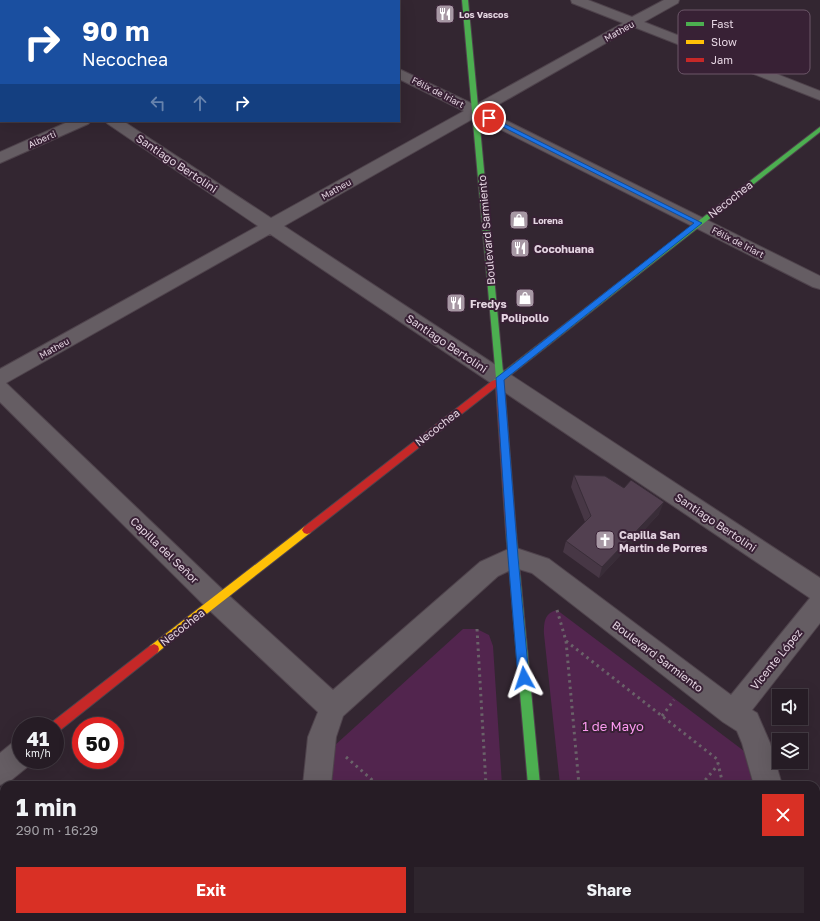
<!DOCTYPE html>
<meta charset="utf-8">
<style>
:root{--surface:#261c25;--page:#2e252d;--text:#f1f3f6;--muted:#a4a1a7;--line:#423a42;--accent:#d93025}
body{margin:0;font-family:"Golos Text",sans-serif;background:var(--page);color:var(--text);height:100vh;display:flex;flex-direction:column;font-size:15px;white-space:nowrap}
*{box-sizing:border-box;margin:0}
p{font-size:13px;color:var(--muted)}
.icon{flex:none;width:22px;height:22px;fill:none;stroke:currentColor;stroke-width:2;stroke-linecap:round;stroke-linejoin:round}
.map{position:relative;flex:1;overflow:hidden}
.drawer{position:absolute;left:0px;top:781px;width:820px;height:140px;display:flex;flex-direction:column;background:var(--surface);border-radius:12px 12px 0 0;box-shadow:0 4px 16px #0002,0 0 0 1px var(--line)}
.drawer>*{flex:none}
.banner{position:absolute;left:0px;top:0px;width:400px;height:122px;box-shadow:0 4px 16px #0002,0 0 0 1px var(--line);background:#1a4fa0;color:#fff;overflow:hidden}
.buttons{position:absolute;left:772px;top:689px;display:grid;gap:8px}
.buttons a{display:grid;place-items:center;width:36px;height:36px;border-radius:0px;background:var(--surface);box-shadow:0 4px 16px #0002,0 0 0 1px var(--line);font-size:20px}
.speed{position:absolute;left:12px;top:717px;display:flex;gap:8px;font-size:20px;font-weight:700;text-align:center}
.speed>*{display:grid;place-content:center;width:52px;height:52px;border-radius:50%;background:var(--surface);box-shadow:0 4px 16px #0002,0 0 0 1px var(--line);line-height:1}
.speed small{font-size:10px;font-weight:400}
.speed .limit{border:6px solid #d22;background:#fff;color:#111}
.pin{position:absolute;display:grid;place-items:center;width:34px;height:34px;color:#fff;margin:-17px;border:2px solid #fff;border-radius:50%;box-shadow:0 1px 4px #0007}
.me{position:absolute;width:44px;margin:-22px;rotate:355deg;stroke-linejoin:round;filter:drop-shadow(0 0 3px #0008)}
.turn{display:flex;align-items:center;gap:14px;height:84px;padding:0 16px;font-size:18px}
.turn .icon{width:52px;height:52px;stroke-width:2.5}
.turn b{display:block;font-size:28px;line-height:34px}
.lanes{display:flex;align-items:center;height:38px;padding:0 16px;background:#0003;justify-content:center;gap:20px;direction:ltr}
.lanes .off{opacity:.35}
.round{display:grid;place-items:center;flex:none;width:42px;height:42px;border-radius:0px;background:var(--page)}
.overview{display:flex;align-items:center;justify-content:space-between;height:68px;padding:0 16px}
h1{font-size:24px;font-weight:700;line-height:30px}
.primary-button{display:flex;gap:8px;margin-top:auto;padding:8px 16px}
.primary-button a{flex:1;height:46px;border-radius:0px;background:var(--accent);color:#fff;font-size:16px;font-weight:700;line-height:46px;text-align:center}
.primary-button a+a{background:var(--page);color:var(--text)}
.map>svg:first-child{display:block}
.green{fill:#52254e}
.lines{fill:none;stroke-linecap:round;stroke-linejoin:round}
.street-casing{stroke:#4f434c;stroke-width:2}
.fast-casing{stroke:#4f434c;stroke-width:2}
.slow-casing{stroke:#4f434c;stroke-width:2}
.jam-casing{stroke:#4f434c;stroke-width:2}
.path{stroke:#6a6269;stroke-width:3;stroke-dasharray:2.5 4;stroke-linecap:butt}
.street{fill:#655d63;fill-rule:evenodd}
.fast{fill:#4caf50;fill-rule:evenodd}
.slow{fill:#ffc107;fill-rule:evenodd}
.jam{fill:#c62828;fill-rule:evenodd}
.wall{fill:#473745}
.shaded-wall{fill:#392d38}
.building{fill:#524050;stroke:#392d38}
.route{fill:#1a73e8;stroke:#114b97}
.labels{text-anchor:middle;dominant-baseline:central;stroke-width:4;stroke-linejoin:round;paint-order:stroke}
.far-poi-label{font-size:9px;font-weight:bold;fill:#e5d5e2;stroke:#382135;text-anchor:start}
.far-street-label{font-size:9px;fill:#e5d5e2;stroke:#382135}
.street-label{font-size:11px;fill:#e5d5e2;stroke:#382135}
.poi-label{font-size:11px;font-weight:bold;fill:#e5d5e2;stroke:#382135;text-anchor:start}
.near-park-label{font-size:13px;fill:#fb9aef;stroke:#382135}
.key{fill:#382135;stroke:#6c5769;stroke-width:1}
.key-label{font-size:11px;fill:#e5d5e2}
</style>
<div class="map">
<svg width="820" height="921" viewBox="0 0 820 921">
<rect width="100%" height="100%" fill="#332631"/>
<path class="green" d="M557,610L744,751L753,785H560L544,634C544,623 544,613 557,610Z
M463,629H477L489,635L493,646L502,785H332L334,746Z
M326,917H511V921H326Z
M574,917H787L788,921H574Z"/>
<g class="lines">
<defs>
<path id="street" d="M247,0H261V1H247Z
M571,0H588L632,17L664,0H679L678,3L644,22L820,91V100L634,27L487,111L820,276V289L813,287L476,117L284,226L820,578V623L752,710L757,713L770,743L782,785H754L742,743L737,731L723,722L532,573L515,568L498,576L343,716L336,737L331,785H303L308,737L318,712L207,608L0,402V369L258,226L108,124L105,121H123L271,218L464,111L399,79V69L475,105L623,23L572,3ZM270,234L810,598L731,695L549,559L513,547L480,562L333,690L225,592L6,383Z
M0,11H1V19H0Z
M0,42H1V50H0Z
M70,121H91L88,124L0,163V152Z
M21,740V760H32L31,764L10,781L0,785V753L11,744Z
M816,906L820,913V921H791L790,917H816Z
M290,917H322L321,921H289Z"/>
<path id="fast" d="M462,0H468L503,372L820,127V132L504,380L503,383L495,386L491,383L496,378Z
M511,528L514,529L516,532L540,785H528L506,532L508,529Z
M539,917H551L552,921H540Z"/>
<path id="slow" d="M307,526L310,527L312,530L310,533L158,652L154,654L150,652L149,649L150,646L304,527Z"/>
<path id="jam" d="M500,378L504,381L516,532L514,535L511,536L508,535L506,532L496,387L310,533L307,534L304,533L302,530L304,527L492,381Z
M154,644L158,646L159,649L158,652L59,731L55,732V726H50L51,723L150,646Z"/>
</defs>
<use href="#street" class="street-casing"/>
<use href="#fast" class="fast-casing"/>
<use href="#slow" class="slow-casing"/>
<use href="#jam" class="jam-casing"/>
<path class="path" d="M557,610L566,641L579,785
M477,629L486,785
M566,641L717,759L723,785
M662,716L674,700
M346,757L378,785
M701,785L718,765
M493,917V921
M596,917L597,921
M756,917L757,921"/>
<use href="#street" class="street"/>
<use href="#fast" class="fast"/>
<use href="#slow" class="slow"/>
<use href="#jam" class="jam"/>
</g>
<path class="wall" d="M574,475L659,514L599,578L563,552L566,541L585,522L571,487Z"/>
<path class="shaded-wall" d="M664,502L659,514L599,578L602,567Z"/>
<path class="building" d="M574,475L605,476L624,488L631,480L664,502L602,567L566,541L591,516Z"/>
<path class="route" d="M487,117H491L702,223L504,380L518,557L529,678L528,682L524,684L520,682L518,678L508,557L496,378L694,223L487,119Z"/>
<defs>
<symbol id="restaurant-square" viewBox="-11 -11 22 22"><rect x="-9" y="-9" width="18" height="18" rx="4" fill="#a798a4" stroke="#382135"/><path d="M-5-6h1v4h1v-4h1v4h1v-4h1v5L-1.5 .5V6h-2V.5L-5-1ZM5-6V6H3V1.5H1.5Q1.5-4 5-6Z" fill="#fff"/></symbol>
<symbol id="shop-square" viewBox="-11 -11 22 22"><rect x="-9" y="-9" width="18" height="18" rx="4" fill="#a798a4" stroke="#382135"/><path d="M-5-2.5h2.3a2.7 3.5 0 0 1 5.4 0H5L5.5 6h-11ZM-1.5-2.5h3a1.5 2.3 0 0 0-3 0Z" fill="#fff"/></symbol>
<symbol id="church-square" viewBox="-11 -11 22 22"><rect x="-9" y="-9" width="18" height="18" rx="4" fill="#a798a4" stroke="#382135"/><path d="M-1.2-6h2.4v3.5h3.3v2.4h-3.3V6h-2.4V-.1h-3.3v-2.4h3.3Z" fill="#fff"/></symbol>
</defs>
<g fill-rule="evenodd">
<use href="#restaurant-square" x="434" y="3" width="22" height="22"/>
<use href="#shop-square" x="508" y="209" width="22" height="22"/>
<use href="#restaurant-square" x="509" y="237" width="22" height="22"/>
<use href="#shop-square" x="514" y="287" width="22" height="22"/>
<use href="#restaurant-square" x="445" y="292" width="22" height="22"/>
<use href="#church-square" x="594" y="529" width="22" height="22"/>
</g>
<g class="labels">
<g class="far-poi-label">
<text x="459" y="14">Los Vascos</text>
<text x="533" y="220">Lorena</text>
</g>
<g class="far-street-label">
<text transform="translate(619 31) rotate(-29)">Matheu</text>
<text transform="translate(438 92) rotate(27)">Félix de Iriart</text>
<text transform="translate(42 139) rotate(-24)">Alberti</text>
<text transform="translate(336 189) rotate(-29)">Matheu</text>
<text transform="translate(738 242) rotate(27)">Félix de Iriart</text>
<text transform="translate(54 348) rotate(-29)">Matheu</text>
</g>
<g class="street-label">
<text transform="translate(177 163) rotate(34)">Santiago Bertolini</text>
<text transform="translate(730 199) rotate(-38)">Necochea</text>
<text transform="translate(486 230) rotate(-95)">Boulevard Sarmiento</text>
<text transform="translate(447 343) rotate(34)">Santiago Bertolini</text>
<text transform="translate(437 427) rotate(-38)">Necochea</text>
<text transform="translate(716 522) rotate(34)">Santiago Bertolini</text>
<text transform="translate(165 550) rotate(44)">Capilla del Señor</text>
<text transform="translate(182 627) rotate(-38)">Necochea</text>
<text transform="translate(658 656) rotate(37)">Boulevard Sarmiento</text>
<text transform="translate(776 659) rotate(-51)">Vicente López</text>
</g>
<g class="poi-label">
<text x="534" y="248">Cocohuana</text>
<text x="470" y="303">Fredys</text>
<text x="525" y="317" text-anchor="middle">Polipollo</text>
<text x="619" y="534">Capilla San<tspan x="619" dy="13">Martin de Porres</tspan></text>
</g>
<g class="near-park-label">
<text x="613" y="726">1 de Mayo</text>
</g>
</g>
<rect x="678" y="10" width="132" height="64" rx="6" class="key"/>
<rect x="686" y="22" width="18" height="4" fill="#4caf50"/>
<rect x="686" y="40" width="18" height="4" fill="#ffc107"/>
<rect x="686" y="58" width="18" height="4" fill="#c62828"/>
<g class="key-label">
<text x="711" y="28">Fast</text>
<text x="711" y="46">Slow</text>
<text x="711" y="64">Jam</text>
</g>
</svg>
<div class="buttons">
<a><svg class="icon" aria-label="sound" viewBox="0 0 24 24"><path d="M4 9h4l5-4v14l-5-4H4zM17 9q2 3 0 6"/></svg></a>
<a><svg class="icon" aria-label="layers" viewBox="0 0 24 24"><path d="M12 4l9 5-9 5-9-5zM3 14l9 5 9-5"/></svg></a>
</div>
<div class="speed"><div>41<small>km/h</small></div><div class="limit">50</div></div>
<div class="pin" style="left:489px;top:118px;background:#d93025"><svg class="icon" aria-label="arrive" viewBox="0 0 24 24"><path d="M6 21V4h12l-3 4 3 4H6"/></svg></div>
<svg class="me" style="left:524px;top:678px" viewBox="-20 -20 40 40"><path d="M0-17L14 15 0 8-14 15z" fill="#1a73e8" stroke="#fff" stroke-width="4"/></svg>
<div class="banner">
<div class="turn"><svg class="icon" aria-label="right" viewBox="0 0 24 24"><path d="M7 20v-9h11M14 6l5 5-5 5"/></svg><div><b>90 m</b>Necochea</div></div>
<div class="lanes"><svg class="icon off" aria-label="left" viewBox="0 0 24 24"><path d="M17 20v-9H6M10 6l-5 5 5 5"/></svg><svg class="icon off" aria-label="ahead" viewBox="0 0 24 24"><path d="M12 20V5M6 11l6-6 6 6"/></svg><svg class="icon" aria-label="right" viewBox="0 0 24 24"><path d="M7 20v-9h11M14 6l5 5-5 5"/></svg></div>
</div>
<section class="drawer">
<div class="overview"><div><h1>1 min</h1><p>290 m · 16:29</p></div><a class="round" style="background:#d93025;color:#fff"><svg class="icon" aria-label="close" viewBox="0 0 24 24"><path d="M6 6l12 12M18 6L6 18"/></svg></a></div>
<div class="primary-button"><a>Exit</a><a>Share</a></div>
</section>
</div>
